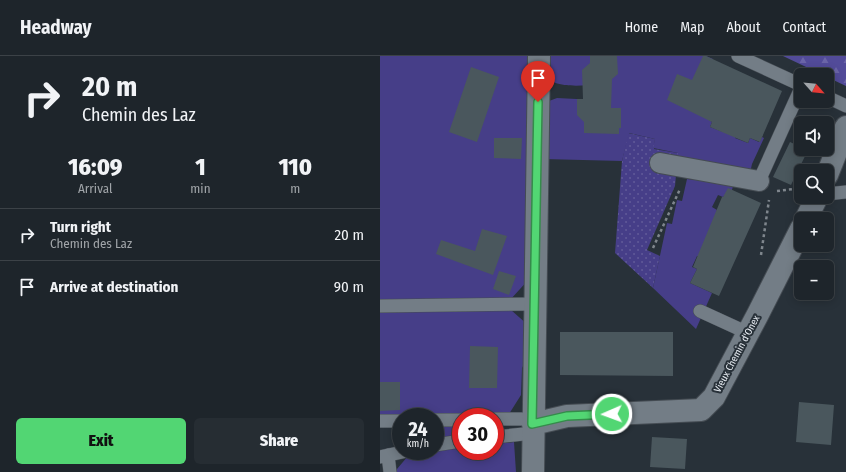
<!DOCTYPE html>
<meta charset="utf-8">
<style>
:root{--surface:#1e252b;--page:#262d33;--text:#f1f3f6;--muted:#a1a5a9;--line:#3c4247;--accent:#52d673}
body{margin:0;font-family:"Fira Sans Condensed",sans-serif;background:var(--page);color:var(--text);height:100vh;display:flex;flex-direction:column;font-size:15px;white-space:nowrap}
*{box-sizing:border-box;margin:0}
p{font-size:13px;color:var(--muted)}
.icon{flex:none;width:22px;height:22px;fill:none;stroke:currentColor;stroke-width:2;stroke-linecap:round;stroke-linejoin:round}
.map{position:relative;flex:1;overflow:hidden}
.side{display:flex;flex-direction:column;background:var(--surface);width:380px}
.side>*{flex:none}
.guide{background:#1e252b;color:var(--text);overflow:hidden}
.needle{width:26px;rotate:117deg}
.controls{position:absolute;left:414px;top:12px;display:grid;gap:8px}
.controls a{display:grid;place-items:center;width:40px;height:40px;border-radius:6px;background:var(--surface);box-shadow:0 2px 10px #0003,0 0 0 1px var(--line);font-size:20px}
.speed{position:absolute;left:12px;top:352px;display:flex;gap:8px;font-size:20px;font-weight:700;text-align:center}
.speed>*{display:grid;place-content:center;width:52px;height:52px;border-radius:50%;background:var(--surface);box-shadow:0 2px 10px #0003,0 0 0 1px var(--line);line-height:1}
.speed small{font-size:10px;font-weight:400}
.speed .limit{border:6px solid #d22;background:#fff;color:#111}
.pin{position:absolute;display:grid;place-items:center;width:34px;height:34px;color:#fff;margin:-41px -17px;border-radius:50% 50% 50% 0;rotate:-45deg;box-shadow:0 0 4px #0007}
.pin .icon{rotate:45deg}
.me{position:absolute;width:44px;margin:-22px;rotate:268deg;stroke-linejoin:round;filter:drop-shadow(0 0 3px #0008)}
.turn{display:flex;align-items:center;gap:14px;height:84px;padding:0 16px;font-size:18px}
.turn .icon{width:52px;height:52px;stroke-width:2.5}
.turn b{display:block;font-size:28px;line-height:34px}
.eta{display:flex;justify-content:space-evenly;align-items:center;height:68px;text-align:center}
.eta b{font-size:24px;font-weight:800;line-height:28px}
.action{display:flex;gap:8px;margin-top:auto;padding:8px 16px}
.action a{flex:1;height:46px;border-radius:6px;background:var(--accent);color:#111;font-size:16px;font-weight:800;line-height:46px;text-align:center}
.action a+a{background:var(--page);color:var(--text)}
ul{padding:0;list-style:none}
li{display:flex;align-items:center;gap:12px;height:52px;padding:0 16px;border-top:1px solid var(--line)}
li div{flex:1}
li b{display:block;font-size:15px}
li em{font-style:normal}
header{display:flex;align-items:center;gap:24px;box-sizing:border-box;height:56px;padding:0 20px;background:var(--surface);border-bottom:1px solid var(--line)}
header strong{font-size:19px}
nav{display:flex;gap:22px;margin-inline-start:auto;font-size:14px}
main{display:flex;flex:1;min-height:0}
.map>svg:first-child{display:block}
.grass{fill:url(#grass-dots)}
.forest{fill:url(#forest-firs)}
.garden{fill:#463e88}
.building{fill:#4a575d}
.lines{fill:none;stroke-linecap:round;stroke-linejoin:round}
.service-casing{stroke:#454c53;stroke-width:14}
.pedestrian-casing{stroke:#454c53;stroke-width:22}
.minor-casing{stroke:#454c53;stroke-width:24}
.path{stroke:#7f868d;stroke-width:2.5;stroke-dasharray:3 3;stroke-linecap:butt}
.service{stroke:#737d86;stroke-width:13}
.pedestrian{stroke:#737d86;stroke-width:20}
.minor{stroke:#737d86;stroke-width:22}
.route-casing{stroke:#358b4b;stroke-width:10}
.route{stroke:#52d673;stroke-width:7}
.labels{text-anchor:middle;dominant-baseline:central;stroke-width:4;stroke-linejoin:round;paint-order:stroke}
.street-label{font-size:10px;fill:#e9eef4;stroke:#283139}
</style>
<header>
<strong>Headway</strong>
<nav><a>Home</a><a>Map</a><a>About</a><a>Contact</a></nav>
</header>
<main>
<section class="side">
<div class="guide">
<div class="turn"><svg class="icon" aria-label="right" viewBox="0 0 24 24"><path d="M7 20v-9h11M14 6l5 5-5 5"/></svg><div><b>20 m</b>Chemin des Laz</div></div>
</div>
<div class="eta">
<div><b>16:09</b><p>Arrival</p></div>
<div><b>1</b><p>min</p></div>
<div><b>110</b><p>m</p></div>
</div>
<ul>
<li><svg class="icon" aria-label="right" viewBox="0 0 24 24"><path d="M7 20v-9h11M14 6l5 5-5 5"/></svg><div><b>Turn right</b><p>Chemin des Laz</p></div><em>20 m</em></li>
<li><svg class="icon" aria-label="arrive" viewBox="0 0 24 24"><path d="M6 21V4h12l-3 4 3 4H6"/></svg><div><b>Arrive at destination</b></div><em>90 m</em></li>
</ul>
<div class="action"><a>Exit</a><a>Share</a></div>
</section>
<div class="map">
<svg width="466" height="416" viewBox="0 0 466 416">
<defs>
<pattern id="grass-dots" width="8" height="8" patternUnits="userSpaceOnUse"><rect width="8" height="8" fill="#463e88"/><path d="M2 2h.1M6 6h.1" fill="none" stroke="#615a99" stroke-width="1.8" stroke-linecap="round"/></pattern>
<pattern id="forest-firs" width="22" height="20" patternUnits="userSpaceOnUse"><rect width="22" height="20" fill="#524b99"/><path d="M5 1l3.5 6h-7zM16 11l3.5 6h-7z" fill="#6b65a8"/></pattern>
</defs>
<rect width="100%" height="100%" fill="#283139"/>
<path class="grass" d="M248,77L275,83L274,93L298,97L295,130L267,194L280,200L273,232L235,197L242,105Z"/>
<path class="forest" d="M403,0H466V30L447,21V19H443Z"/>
<path class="garden" d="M0,0H153L150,222L130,244L131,254L148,269L147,302L142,312L141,339L129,358L0,360Z
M165,0H326L333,3L311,50L332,66L330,71L343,76L358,77L355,82L368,87L370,82L379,86L382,81L384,82L372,108L370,117L297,102L298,97L273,92L275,83L249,77L242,105L163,103L169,45L177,42L216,44V29C202,29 169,34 165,16C164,11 165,5 165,0Z
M318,119L354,126L352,134L343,141L338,139L332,151L337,154L322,201L317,200L312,211L317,213L310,227L332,237L316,273L273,232L287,167L292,168L297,144L302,145L307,123L317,124Z
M55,370H81V381L55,385Z
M134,386L136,416H17V413L28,400L42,396L81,391V395H115V388Z"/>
<path class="building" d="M210,0H237L238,18L232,23L231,52H241V72H239V78L204,77V66L197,59V43H203L202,14L210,7Z
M323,0H326L402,35L380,86L370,82L368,87L330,71L332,66L287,44L297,18L312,24Z
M91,11L119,21L97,86L69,76Z
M114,82H142L141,103L114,102Z
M410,86L421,91V93L428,94L411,129L393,121Z
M348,132L381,147L339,240L310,227L317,213L313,211L342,141H343Z
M102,173L127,180L113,219L56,198L61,184L95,195Z
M119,215L136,220L129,239L113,233Z
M180,276H293V320L180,319Z
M90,290L118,291L117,332H89Z
M0,326H20V354L0,355Z
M419,346L454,349L451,389L416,386Z
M272,381L307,383L305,413L270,411Z"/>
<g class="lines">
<defs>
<path id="service" d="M358,0L421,29
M447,41L466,50
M379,125L421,32
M447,138L466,136
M0,250L155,248
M320,255L368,277
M115,363H153
M55,364H81
M0,365H21
M115,381L153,377
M55,389L81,385
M8,399L10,416
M0,401L27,395"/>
<path id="pedestrian" d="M280,107L379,125"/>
<path id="minor" d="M447,119L466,71
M426,163L437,141
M153,368L187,360L321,354L334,341L378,258L421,173
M153,416L159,0"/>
</defs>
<use href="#service" class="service-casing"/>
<use href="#pedestrian" class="pedestrian-casing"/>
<use href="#minor" class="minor-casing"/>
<path class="path" d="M422,115L425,110
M397,135L414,133L421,118
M273,192L300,133
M381,199L389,144"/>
<use href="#service" class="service"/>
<use href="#pedestrian" class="pedestrian"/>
<use href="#minor" class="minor"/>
</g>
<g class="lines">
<defs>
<path id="route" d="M158,46L152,368L187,360L232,358"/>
</defs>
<use href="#route" class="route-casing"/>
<use href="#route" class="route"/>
</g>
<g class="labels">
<g class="street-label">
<text transform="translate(357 298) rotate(-62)">Vieux Chemin d'Onex</text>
</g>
</g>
</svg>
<div class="controls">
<a><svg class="needle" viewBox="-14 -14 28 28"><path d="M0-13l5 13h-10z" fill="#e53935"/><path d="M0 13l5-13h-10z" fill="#a1a5a9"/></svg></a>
<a><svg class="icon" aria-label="sound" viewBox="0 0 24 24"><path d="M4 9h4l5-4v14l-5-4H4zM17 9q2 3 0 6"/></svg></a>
<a><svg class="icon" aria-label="search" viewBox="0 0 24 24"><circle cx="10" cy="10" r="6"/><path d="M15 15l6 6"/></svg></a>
<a>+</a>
<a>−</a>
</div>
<div class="speed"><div>24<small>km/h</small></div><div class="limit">30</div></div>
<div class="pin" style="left:158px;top:46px;background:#d93025"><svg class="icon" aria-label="arrive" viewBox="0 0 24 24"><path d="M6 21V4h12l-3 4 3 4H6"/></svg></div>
<svg class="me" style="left:232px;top:358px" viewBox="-20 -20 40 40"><circle r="17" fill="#52d673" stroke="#fff" stroke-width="3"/><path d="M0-11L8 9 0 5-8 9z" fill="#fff"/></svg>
</div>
</main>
